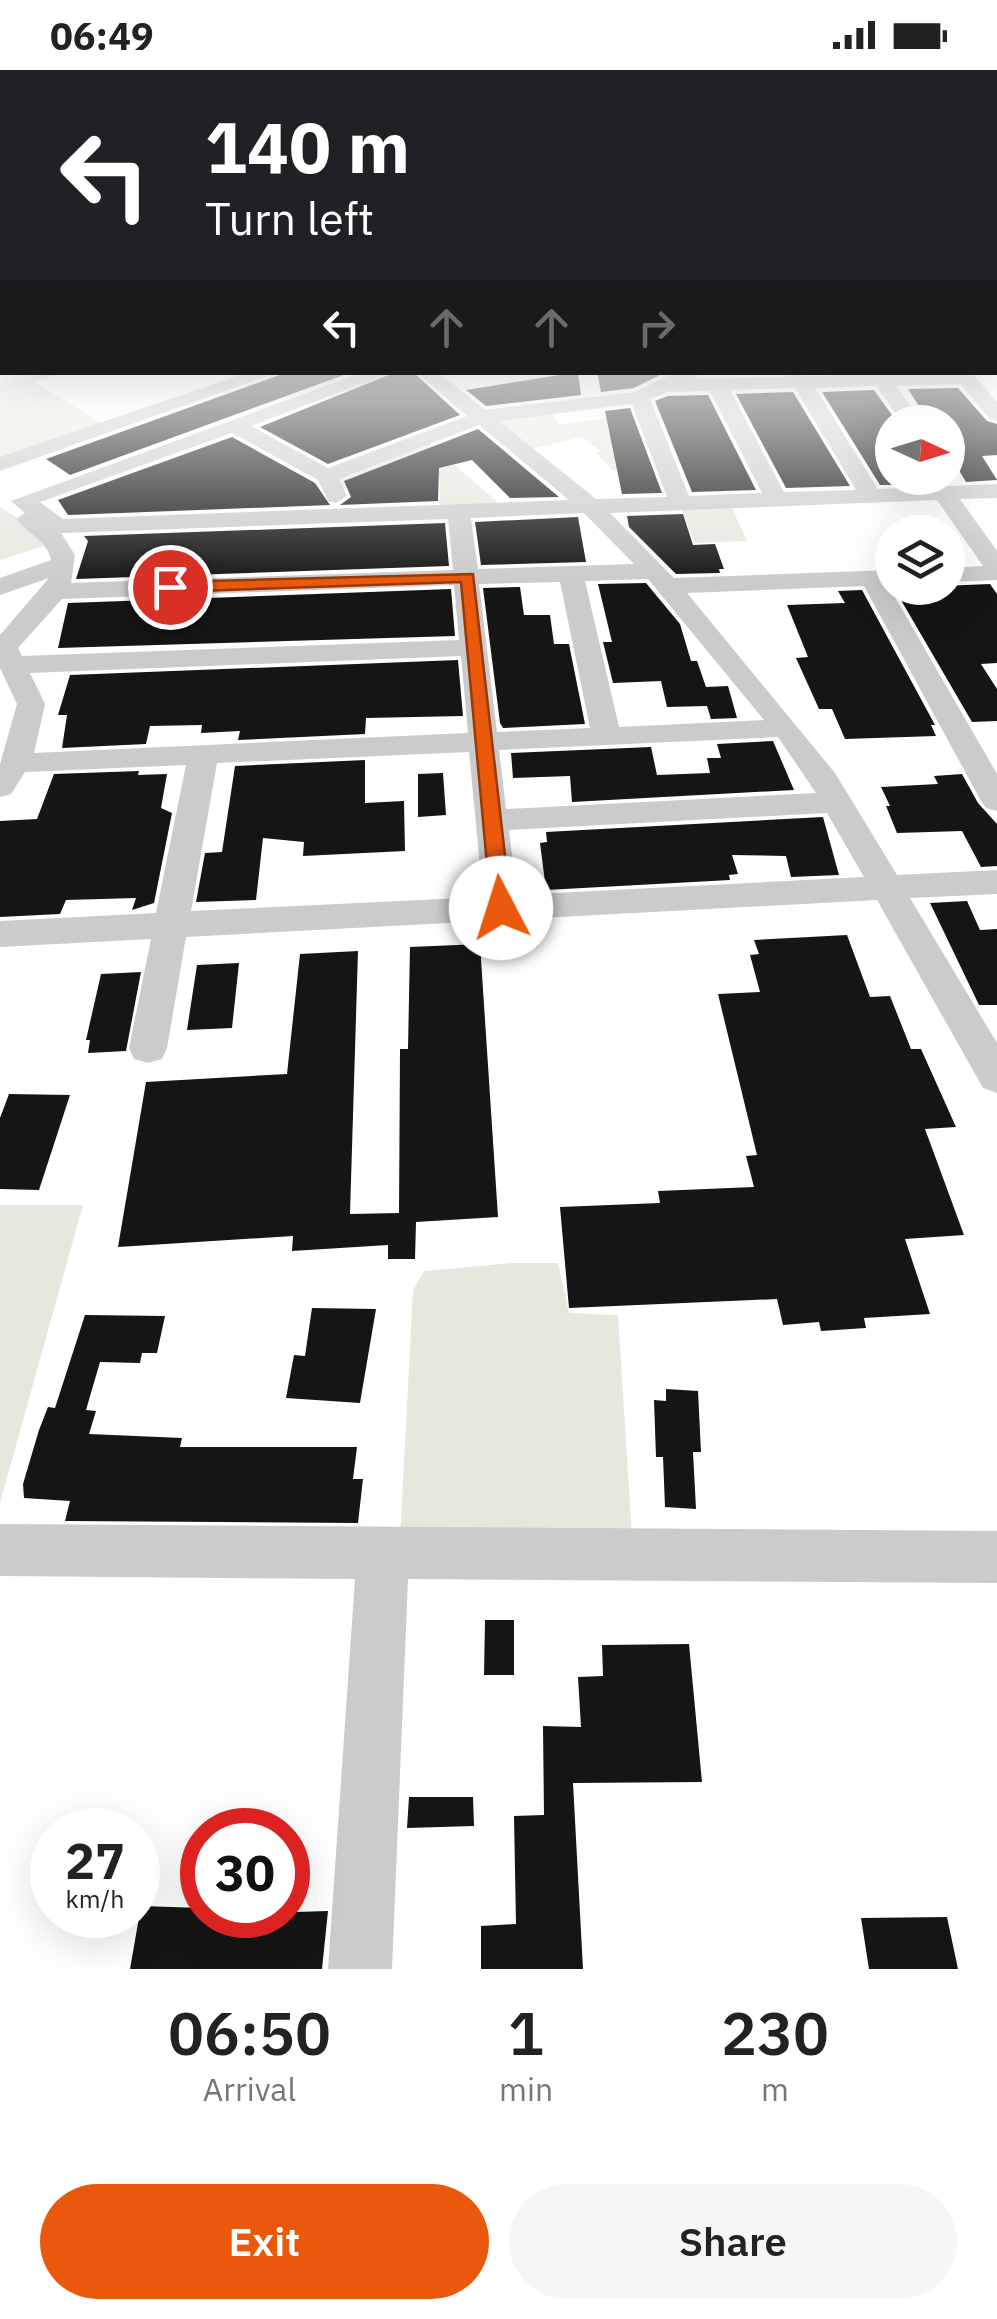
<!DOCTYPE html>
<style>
:root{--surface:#fff;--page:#f6f6f6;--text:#222;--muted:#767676;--accent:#ea580c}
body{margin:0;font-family:"IBM Plex Sans",sans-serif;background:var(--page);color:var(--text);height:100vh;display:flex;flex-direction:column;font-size:38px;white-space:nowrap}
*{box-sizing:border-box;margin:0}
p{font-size:32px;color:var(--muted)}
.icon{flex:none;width:55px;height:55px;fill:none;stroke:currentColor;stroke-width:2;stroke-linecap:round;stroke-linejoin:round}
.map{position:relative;height:1899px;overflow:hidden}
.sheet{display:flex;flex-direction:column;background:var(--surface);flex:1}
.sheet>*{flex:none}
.top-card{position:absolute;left:0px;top:0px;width:998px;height:305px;box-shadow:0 10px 40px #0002;background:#202124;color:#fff;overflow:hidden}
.needle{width:65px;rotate:94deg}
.controls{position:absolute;left:875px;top:335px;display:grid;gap:20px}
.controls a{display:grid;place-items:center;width:90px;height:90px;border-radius:50%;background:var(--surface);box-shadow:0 10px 40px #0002;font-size:50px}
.speed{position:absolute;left:30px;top:1738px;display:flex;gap:20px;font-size:50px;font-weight:700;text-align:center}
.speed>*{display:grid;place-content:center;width:130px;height:130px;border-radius:50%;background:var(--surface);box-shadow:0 10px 40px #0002;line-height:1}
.speed small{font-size:25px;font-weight:400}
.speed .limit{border:15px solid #d22;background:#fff;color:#111}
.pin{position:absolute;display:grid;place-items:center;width:85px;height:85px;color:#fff;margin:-42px;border:5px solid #fff;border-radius:50%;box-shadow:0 2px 10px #0007}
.me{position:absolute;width:110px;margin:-55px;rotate:355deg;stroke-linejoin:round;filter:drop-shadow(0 0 8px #0008)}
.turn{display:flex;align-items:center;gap:35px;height:210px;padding:0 40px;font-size:45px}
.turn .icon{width:130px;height:130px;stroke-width:2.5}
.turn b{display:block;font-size:70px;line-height:85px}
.lanes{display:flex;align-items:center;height:95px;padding:0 40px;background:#0003;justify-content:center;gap:50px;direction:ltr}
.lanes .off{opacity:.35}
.eta{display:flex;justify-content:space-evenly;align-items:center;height:170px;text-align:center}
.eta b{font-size:60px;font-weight:600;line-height:70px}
.cta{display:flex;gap:20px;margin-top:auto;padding:20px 40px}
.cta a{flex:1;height:115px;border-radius:60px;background:var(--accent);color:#fff;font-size:40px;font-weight:600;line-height:115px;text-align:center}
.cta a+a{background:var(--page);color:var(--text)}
.status{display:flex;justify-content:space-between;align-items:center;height:70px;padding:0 50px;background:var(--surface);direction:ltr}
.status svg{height:28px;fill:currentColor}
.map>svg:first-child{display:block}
.green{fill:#e5e9dd}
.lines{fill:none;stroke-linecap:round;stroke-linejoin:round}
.stream{stroke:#cbe0e7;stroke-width:5}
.building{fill:#151515}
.minor{fill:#cbcbcb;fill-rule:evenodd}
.route{fill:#ea580c;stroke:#983908;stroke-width:2.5}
</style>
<div class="status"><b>06:49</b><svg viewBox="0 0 49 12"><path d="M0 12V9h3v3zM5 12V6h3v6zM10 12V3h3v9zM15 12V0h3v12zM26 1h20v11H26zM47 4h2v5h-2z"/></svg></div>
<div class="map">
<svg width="997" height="1899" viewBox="0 0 997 1899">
<rect width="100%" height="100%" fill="#fff"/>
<path class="green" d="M0,258L2,302L58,303L33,311L104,355L5,389L0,386Z
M550,340L558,355L606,348L626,399L613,401L596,383L601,381L582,367L532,379L495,351Z
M427,371L501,435L440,437V408L394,409L337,420V405Z
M731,436L747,471L695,473L681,438Z
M0,437L31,457L44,476L0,490Z
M0,1135H83L0,1433Z
M512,1193H558L569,1243L618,1245L632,1467L400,1469L413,1220L424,1201Z"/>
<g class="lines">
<path class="stream" d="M0,320L58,302"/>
</g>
<path class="building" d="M288,302H352L70,405L46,389Z
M396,302L414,303L460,345L328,394L260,357Z
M578,302L581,325L486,336L466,320Z
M597,302H666L634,318L601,322Z
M958,318L987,351L997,354V385L982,386L997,410L966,412L948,382V352H929L908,319Z
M874,320L892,345V415H880L822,322Z
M793,322L850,416L786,418L736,324Z
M708,325L756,420L692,422L655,331L668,326Z
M630,338L662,423L622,424L605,341Z
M478,359L559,427L510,428L472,390L439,398L438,431L340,435L351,427L344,411Z
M232,367L315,413L330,435L68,445L58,430Z
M683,444L693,475L715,474L724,499H719L720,503L676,504L629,457L627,446Z
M578,447L586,492L481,495L475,452Z
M445,453L449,496L76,509L88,471L84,466Z
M646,513L680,554L691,591H697L706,617L728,616L737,648L711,649L707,636L667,637L661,611L613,613L603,572H612L598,514Z
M990,514L997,524V593L981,594L997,619V651L972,652L894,518Z
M520,517L524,545H550L554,574H569L585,654L503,658L500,653L483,518Z
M451,519L455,566L58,578L68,533Z
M862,520L935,655H931L936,666L845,669L832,639H819L796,588L808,587L787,535L845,533L838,521Z
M458,590L463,646L366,648L365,664L238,670L240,661L201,663L202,655L150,656L146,674L62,678L67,645H58L70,605Z
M773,671L794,720L572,732L570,706L513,708L511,683L651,677L657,705L710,703L707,688H721L717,674Z
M365,690V733L404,731L405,781L303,786L304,772L263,768L256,830L196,832L205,783L222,782L235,696Z
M139,701L138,705L167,704L161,738L172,743L154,833L132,840L136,828L66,830L60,844L0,847V751L37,749L54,704Z
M443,703L446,745L418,747V704Z
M962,704L978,733L997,754V796L981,797L962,761L897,763L886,736H890L881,717L938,714L934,706Z
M823,747L839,805L791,807L786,786L732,785L738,804L729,805L730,810L546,820L540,773L547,772L546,762Z
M967,831L980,860L997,859V935H979L930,833Z
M847,865L870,927L890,926L911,979H921L956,1057L925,1059L964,1165L905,1169L930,1244L864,1248L866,1258L821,1261L819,1252L783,1255L777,1229L569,1238L560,1137L660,1133L658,1121L754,1117L746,1086L757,1085L718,924L760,922L750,885L759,884L754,870Z
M480,874L498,1147L416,1152L415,1189H388V1175L292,1181L293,1166L118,1177L146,1012L287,1004L300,884L358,881L350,1144L399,1143L400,979H408L410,877Z
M239,893L232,958L187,960L197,895Z
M141,902L126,981L88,983L90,970H86L101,904Z
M9,1024L70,1025L39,1120L0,1119V1048Z
M312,1238L376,1239L360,1333L286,1328L294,1285L305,1286Z
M85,1245L165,1246L157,1283H142L140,1293L100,1292L86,1340L96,1341L89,1364L182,1368L180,1377H357L353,1409H363L358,1453L65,1451L70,1431L24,1428L23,1414L39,1360L48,1337L55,1338Z
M666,1319L698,1321L701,1382H693L696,1439L665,1437L663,1387H656L654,1330L666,1331Z
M485,1550H514V1605H484Z
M689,1574L702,1712L573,1713L583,1899H481V1856L516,1854L514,1746L544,1745L543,1656L581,1657L578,1607L603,1606L602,1575Z
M409,1727H473L474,1756L407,1758Z
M141,1836L202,1838V1845L328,1841L322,1899H130Z
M947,1847L958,1899H869L861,1848Z"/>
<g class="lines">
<path class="minor" d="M995,274H997V286H995Z
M249,302H278L0,401V387Z
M364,302H393L251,356L328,398L467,346L417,302H438L485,340L635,322L676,302H702L693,309L788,307L786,302L807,306L971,302L997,332V351L990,349L960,314L896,316L922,352H902L876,316L815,318L878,419L997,414V428L960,429L997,481V510L948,512V498L983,496L937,430L610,443L674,508L892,500V514L888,515L997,704V741L986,738L981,731L864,516L687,523L835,703L897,805L997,800V824L910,828L997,973V1023L983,1018L877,830L186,867L167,978L162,989L148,993L134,989L129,978L151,869L0,877V851L156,843L186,695L25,702L11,724L0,727V694L17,634L0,598V565L49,508L0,525V508L51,490C47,470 28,464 16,449L25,443L11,431ZM795,318L856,420L784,422L730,320ZM710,321L762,423L689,426L650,329L667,322ZM632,334L667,427L596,429L499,351ZM479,355L569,430L63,449L40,432L232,363L318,410L328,431L336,433L347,426L339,409ZM584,443L634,494L478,499L471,448ZM448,449L453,500L71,513L75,485L61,463ZM648,509L764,650L619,657L585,511ZM560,512L590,658L497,662L479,514ZM454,515L459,570L22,586L18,578L62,529ZM461,586L468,663L34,683L45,634L30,603ZM778,667L816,723L506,739L499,680ZM469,682L483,827L191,841L217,693ZM827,743L864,807L517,825L509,760Z
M0,1454L997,1461V1513L408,1509L392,1899H328L355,1509L0,1506Z"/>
</g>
<linearGradient id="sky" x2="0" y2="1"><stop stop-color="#9cc6e8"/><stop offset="0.48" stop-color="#fff"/><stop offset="1" stop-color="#fff" stop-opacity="0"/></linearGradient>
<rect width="997" height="515" fill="url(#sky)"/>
<path class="route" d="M473,504L511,838L501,846L491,838L461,512L170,522L162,517L170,512Z"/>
</svg>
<div class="controls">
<a><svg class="needle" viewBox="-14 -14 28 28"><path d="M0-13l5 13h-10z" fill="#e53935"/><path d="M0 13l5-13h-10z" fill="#767676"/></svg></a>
<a><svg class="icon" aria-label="layers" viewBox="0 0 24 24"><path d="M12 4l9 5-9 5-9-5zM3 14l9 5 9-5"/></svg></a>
</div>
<div class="speed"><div>27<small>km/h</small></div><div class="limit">30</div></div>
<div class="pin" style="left:170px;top:517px;background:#d93025"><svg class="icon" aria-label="arrive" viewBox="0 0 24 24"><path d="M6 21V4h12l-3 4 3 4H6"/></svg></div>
<svg class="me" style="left:501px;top:838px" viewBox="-20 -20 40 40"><circle r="19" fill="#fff"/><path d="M0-13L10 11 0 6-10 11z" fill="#ea580c"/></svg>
<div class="top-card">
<div class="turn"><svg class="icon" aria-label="left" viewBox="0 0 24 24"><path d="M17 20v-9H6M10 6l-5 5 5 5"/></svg><div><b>140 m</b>Turn left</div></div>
<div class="lanes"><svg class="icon" aria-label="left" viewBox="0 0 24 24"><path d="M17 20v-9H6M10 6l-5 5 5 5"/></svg><svg class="icon off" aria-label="ahead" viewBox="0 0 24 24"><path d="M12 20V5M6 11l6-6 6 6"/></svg><svg class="icon off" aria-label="ahead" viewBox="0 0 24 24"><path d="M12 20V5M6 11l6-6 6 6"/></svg><svg class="icon off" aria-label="right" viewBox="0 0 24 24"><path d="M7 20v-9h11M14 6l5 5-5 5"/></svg></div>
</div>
</div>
<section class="sheet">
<div class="eta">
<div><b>06:50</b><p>Arrival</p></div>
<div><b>1</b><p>min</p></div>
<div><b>230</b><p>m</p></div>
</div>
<div class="cta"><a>Exit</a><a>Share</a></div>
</section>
